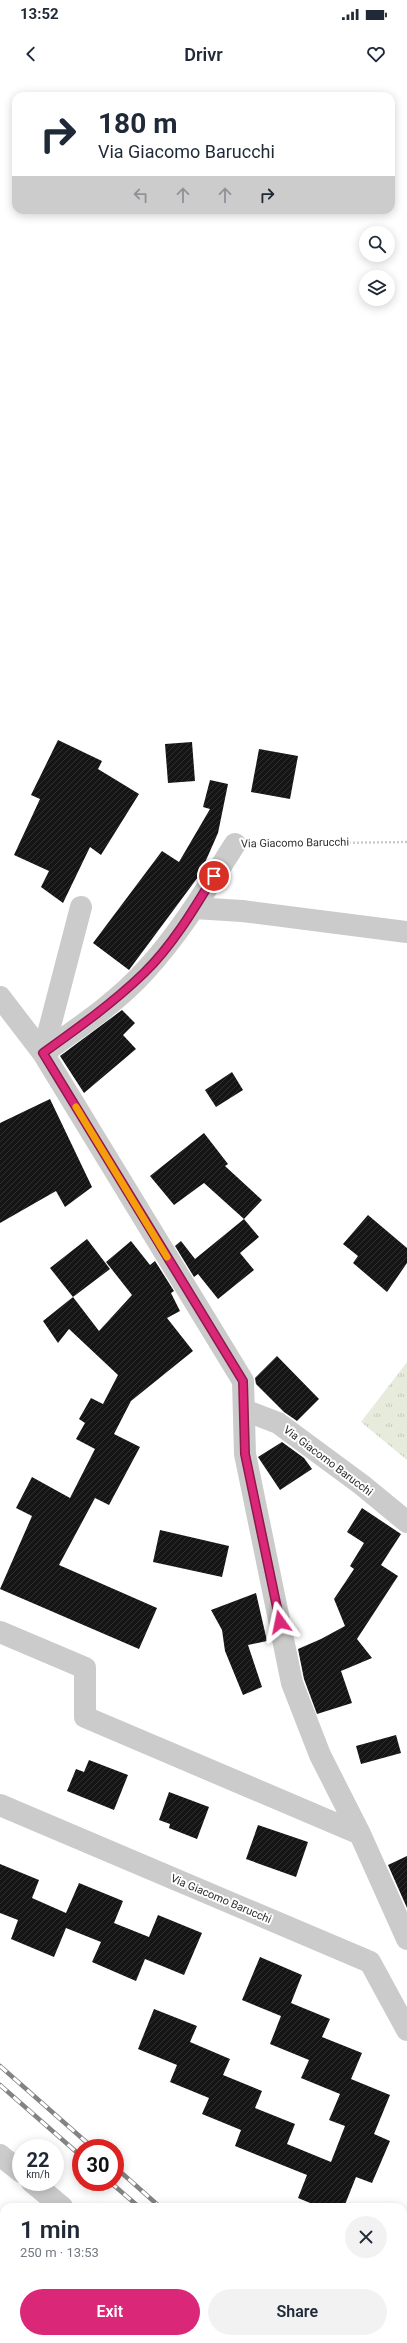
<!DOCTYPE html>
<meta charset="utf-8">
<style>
:root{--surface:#fff;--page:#f2f2f3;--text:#1f2937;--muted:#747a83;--accent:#db2777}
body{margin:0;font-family:Roboto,sans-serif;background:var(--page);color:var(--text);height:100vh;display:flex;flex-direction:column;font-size:15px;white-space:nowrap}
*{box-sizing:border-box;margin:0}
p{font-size:13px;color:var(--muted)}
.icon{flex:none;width:22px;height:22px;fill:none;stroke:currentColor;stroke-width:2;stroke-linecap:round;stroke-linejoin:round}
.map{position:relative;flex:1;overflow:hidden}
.details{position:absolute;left:0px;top:2123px;width:407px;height:140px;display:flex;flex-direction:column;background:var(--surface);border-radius:12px 12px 0 0;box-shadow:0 2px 10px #0003}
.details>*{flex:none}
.top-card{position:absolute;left:12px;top:12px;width:383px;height:122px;border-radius:12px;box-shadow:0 2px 10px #0003;background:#fff;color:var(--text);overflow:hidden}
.fabs{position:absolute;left:359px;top:146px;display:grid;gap:8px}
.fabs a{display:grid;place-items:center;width:36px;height:36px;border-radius:50%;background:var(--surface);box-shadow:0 2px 10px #0003;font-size:20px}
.speed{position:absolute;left:12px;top:2059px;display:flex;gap:8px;font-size:20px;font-weight:700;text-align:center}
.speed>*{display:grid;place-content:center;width:52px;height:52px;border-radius:50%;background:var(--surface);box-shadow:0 2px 10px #0003;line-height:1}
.speed small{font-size:10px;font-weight:400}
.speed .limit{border:6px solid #d22;background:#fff;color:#111}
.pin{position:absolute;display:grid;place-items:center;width:34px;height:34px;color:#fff;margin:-17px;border:2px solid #fff;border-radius:50%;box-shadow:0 1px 4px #0007}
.me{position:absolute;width:44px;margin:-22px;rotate:348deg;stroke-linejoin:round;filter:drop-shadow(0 0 3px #0008)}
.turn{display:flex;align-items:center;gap:14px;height:84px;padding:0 20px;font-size:18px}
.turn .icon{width:52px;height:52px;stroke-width:2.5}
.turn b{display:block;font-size:28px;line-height:34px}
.lanes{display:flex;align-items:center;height:38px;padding:0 20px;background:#0003;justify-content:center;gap:20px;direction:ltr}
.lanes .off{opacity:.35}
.round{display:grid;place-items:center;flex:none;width:42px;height:42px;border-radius:21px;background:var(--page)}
.headline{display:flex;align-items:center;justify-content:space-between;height:68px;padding:0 20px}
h1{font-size:24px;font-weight:600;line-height:30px}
.action{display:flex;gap:8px;margin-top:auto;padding:8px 20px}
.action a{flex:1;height:46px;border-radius:24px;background:var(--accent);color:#fff;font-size:16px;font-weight:600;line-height:46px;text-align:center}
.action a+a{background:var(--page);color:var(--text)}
.status{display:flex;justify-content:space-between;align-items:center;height:28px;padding:0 20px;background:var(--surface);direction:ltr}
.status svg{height:11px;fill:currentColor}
header{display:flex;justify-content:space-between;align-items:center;height:52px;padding:0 20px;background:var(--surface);font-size:18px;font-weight:600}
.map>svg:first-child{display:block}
.grass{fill:url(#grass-tufts)}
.building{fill:url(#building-hatch)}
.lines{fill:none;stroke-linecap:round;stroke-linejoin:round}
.path{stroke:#cbcbcb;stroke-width:2.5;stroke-dasharray:2 2;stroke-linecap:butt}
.minor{stroke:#cbcbcb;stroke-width:22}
.rail-casing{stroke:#838383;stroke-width:4.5}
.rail{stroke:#fff;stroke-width:3;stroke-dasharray:9;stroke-linecap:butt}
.route-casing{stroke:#8e194d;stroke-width:10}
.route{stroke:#db2777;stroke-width:7}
.slow{stroke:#f59e0b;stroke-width:7}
.labels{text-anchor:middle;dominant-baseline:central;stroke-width:4;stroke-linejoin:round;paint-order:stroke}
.street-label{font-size:11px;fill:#2e2e2e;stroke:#fff}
</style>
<div class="status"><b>13:52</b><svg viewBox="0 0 49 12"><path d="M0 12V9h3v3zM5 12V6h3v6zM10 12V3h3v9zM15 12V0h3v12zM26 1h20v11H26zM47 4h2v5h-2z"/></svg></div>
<header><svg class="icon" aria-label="back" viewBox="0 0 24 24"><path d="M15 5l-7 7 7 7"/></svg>Drivr<svg class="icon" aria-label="heart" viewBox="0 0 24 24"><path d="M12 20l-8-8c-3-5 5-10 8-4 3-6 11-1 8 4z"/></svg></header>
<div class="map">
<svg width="407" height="2263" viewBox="0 0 407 2263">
<defs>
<pattern id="grass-tufts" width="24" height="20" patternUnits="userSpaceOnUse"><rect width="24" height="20" fill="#e7ebdc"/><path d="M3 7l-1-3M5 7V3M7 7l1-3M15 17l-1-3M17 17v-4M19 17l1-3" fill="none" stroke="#c6cabd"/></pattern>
<pattern id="building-hatch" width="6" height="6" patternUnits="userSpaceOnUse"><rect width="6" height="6" fill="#151515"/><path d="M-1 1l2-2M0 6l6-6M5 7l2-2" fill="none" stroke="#2f2f2f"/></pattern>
</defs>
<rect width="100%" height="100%" fill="#fff"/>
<path class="grass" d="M407,1282V1380L361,1342Z"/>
<path class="building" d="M58,660L102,681L98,689L139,714L101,775L90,767L63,823L41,807L49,791L14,775L40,719L31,715Z
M192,662L195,701L168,703L165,664Z
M259,669L298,676L290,719L251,712Z
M210,700L228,704L218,753L207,778L198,797L129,890L93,863L162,771L179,782L210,729L203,727Z
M122,930L135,943L123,955L136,969L84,1013L60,976Z
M232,992L243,1010L216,1027L205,1010Z
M50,1019L92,1107L65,1127L56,1111L0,1143V1043Z
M204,1053L228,1084L225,1086L262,1120L244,1139L204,1103L174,1125L150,1096Z
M368,1135L407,1168V1183L387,1212L353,1183L358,1176L343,1164Z
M244,1139L259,1157L240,1173L254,1190L218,1219L198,1194L194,1197L175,1166L181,1161L195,1179Z
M87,1159L110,1189L73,1217L50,1188Z
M131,1161L150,1185L155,1181L174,1211L171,1213L180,1231L167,1238L193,1271L131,1321L114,1354L140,1367L109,1425L95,1418L59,1485L157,1528L139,1569L0,1509L32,1436L16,1428L32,1397L70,1418L95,1369L76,1359L85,1343L79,1339L91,1318L103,1324L118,1295L69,1249L58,1263L43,1241L73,1217L99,1251L132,1215L106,1182Z
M277,1276L319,1319L297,1341L284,1332L256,1304L255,1298Z
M282,1362L304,1378L312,1389L280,1410L258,1377Z
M362,1428L401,1454L381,1485L398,1496L357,1559L372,1578L341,1591L352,1623L317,1634L304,1599L298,1569L321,1559L345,1546L334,1519L354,1489L350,1486L364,1463L347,1452Z
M160,1450L229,1466L222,1497L153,1482Z
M256,1513L267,1561L248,1565L262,1607L243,1615L225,1571L222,1550L211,1530Z
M396,1655L401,1673L361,1684L356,1666Z
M89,1680L128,1695L114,1730L67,1711L76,1689L84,1692Z
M169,1712L209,1727L197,1759L169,1748L170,1744L159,1740Z
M258,1745L308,1762L296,1797L246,1779Z
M407,1776V1828L388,1785Z
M0,1784L39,1800L32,1818L66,1833L79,1803L123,1821L114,1843L149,1857L158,1835L202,1853L184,1895L145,1879L136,1901L92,1882L101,1862L66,1848L54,1877L11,1859L18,1840L0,1833Z
M260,1877L302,1895L291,1923L330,1939L322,1957L362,1973L351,1999L390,2015L374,2054L390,2061L372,2103L356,2097L344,2127H320L298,2118L307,2095L235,2066L241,2050L202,2034L209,2018L170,2002L177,1985L138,1969L154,1929L197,1946L190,1962L230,1979L223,1995L262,2011L255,2028L295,2044L287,2064L331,2082L345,2046L329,2040L340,2014L301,1998L309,1980L270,1964L281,1936L242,1920Z"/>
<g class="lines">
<path class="path" d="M257,764L407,762"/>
<path class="minor" d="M194,828L242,831L407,852
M0,917L43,973L243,1301L245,1374L292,1603L320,1675L360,1754L407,1859
M43,973C78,948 116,923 145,891C180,853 207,808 235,764
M43,973L81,827
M244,1330L278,1343L362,1405L407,1442
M0,1552L85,1588V1637L360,1754
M0,1725L370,1882L407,1950
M0,2075L21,2092
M32,2102L62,2127
M403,2185L407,2174
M218,2259L223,2263"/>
<defs>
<path id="rail" d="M0,1986L93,2068
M0,2005L81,2076
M115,2087L160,2127
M110,2102L139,2127
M287,2259L291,2263
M308,2259L313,2263"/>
</defs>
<use href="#rail" class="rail-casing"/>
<use href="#rail" class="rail"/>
</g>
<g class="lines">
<defs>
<path id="route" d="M214,796C194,829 172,866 144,893C113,923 78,948 43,973L243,1301L245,1374L280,1542"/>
</defs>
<use href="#route" class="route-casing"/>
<use href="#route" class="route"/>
<path class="slow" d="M76,1027L167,1177"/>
</g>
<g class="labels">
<g class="street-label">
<text transform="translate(295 763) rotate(-1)">Via Giacomo Barucchi</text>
<text transform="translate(328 1381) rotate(37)">Via Giacomo Barucchi</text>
<text transform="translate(221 1819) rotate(23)">Via Giacomo Barucchi</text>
</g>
</g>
</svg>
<div class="fabs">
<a><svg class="icon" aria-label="search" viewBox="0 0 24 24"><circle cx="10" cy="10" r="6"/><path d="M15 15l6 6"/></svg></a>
<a><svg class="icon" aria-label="layers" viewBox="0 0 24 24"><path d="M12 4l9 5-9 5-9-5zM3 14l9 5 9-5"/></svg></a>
</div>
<div class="speed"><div>22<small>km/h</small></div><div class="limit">30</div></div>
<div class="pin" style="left:214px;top:796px;background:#d93025"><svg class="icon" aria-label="arrive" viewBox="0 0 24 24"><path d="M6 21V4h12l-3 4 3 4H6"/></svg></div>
<svg class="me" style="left:280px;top:1542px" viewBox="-20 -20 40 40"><path d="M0-17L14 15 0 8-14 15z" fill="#db2777" stroke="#fff" stroke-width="4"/></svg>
<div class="top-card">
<div class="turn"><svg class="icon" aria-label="right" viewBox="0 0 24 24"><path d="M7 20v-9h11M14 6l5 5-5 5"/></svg><div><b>180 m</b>Via Giacomo Barucchi</div></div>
<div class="lanes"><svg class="icon off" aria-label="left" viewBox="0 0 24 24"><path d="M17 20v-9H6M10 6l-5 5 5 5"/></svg><svg class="icon off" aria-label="ahead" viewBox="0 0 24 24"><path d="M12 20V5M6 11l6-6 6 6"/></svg><svg class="icon off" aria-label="ahead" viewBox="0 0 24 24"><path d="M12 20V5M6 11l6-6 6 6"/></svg><svg class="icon" aria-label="right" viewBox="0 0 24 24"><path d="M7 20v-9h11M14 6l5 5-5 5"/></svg></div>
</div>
<section class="details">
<div class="headline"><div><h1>1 min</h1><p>250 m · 13:53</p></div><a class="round"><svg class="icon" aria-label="close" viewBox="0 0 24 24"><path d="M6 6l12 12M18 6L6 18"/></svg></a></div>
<div class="action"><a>Exit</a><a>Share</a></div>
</section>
</div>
